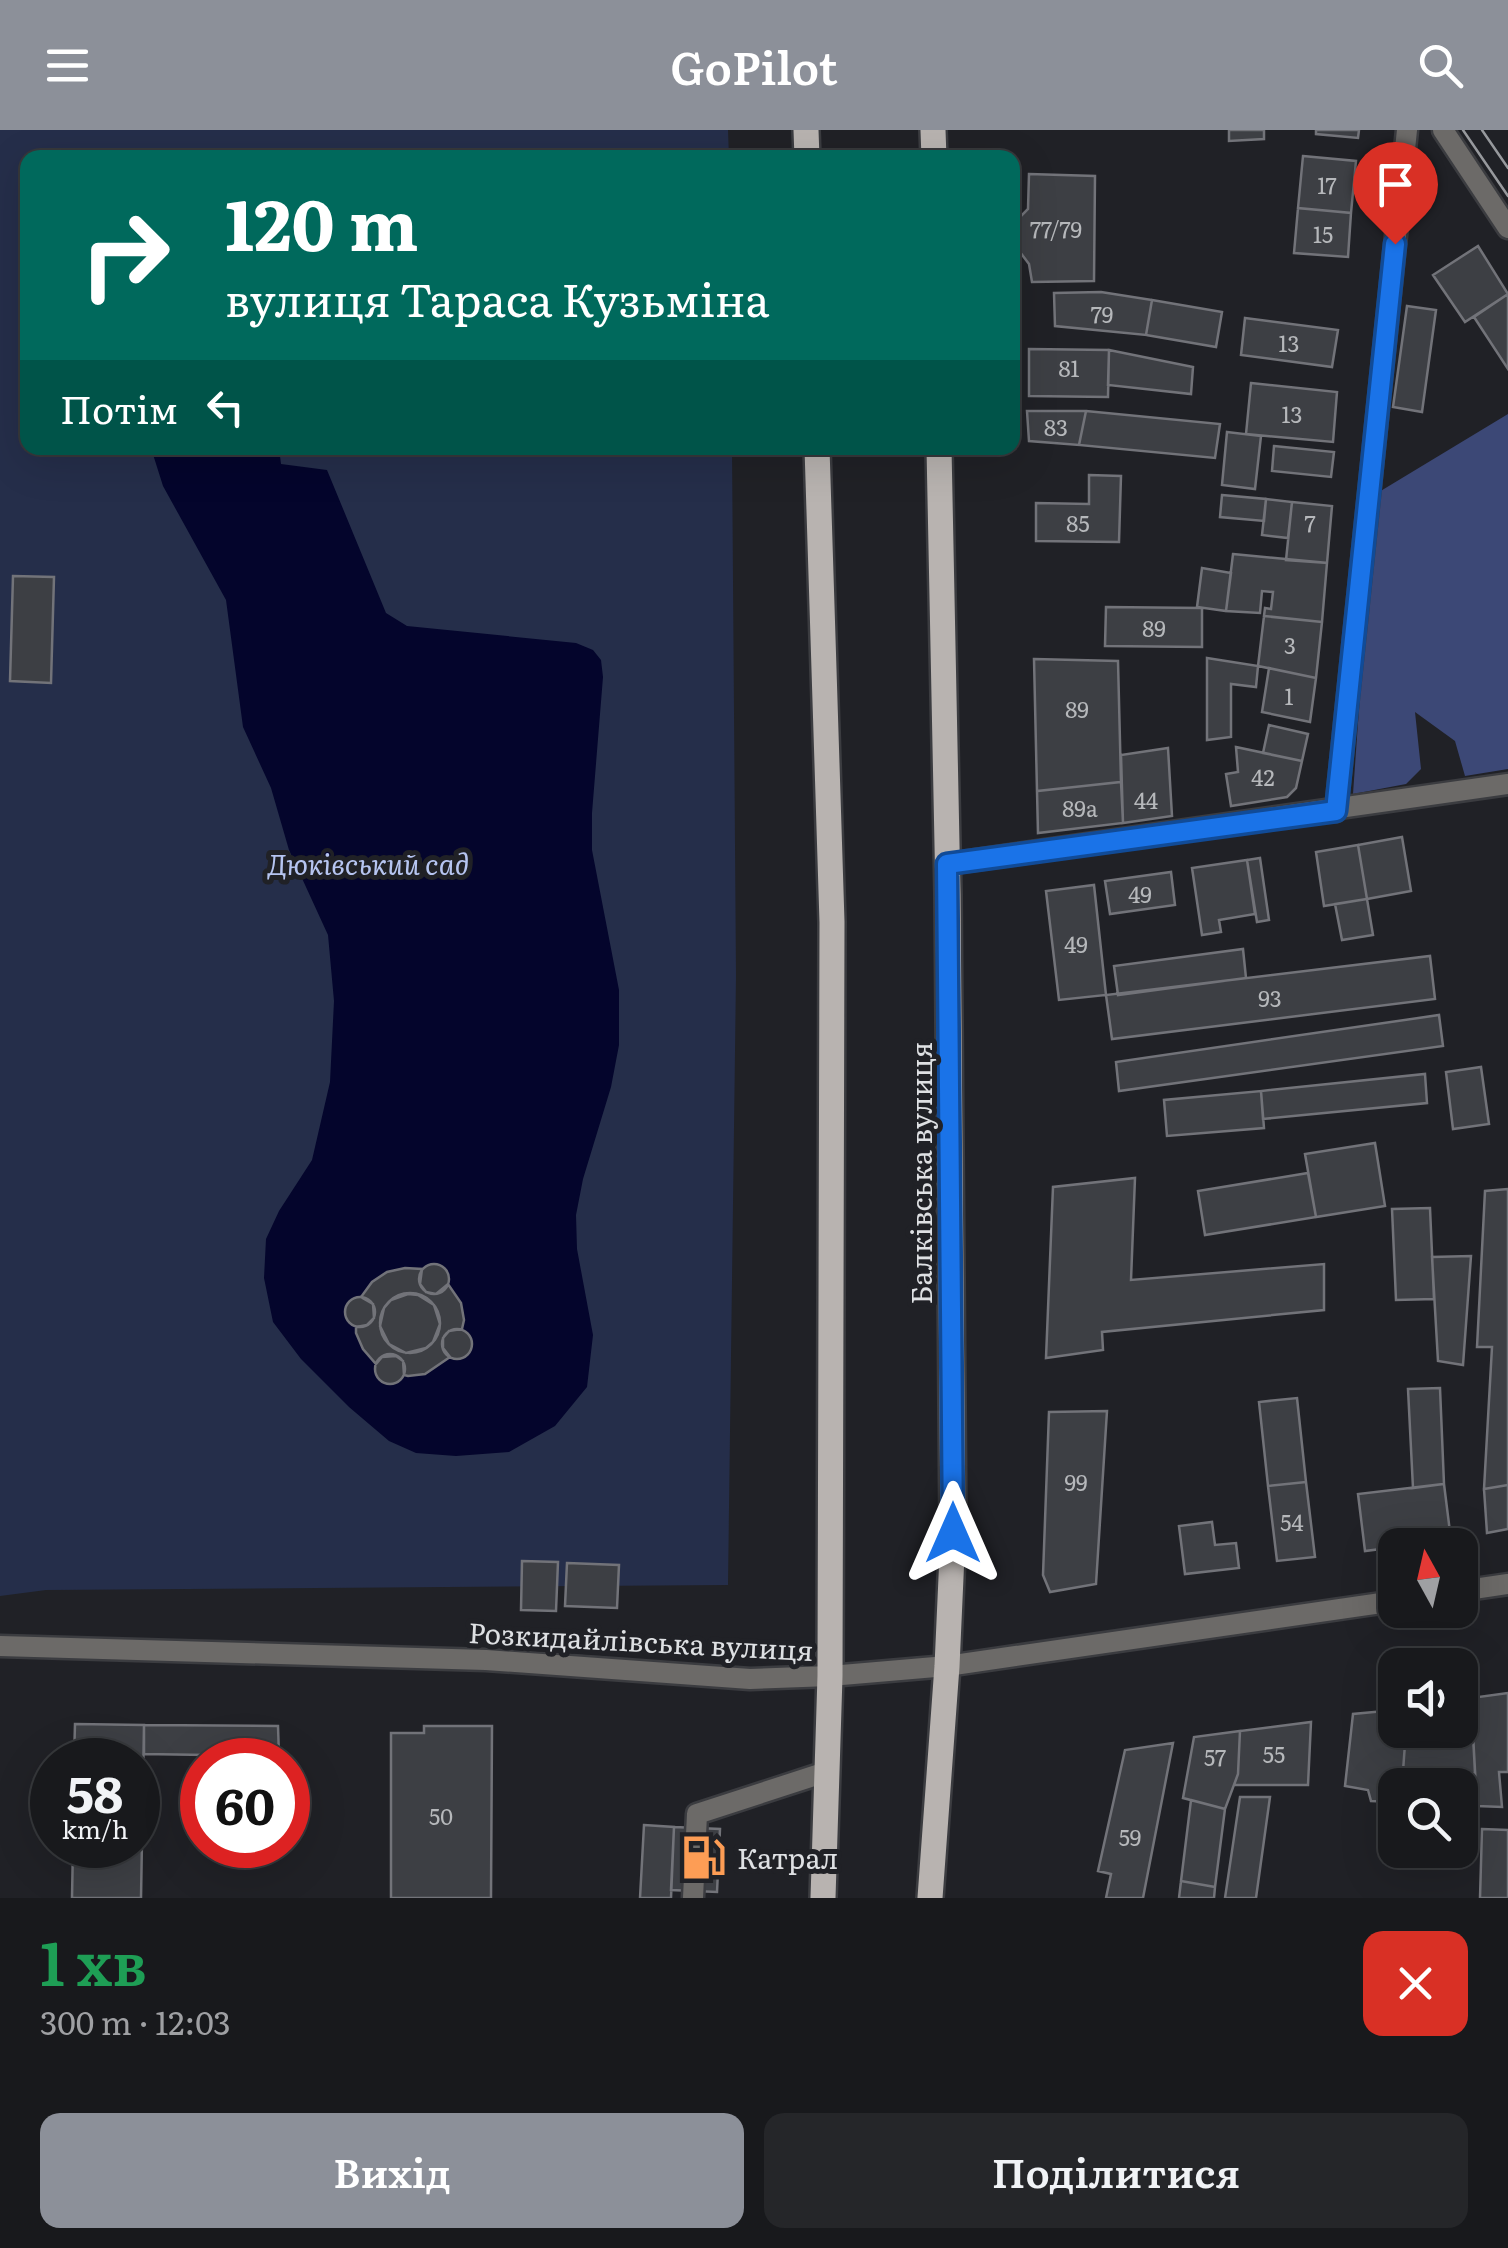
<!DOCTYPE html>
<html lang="uk">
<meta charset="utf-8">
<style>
:root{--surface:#18191c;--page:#252629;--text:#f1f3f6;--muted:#9fa0a3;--line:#36383b;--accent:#8c9099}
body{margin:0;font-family:Literata,serif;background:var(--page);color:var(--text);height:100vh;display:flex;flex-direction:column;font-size:38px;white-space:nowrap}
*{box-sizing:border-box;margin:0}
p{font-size:32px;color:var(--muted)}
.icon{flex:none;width:55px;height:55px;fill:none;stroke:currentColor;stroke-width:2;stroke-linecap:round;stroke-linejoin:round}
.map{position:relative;height:1768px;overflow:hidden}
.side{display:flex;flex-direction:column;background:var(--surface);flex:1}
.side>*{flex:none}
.banner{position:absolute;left:20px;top:20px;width:1000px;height:305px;border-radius:20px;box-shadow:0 10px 40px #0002,0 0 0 2px var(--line);background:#00695c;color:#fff;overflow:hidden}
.needle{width:65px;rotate:352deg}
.fabs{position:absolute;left:1378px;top:1398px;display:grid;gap:20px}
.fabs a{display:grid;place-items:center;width:100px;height:100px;border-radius:20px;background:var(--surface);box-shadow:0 10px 40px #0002,0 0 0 2px var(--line);font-size:50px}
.speed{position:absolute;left:30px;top:1608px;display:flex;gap:20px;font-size:50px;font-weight:700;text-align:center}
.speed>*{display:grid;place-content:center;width:130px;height:130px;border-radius:50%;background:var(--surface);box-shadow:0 10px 40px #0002,0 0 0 2px var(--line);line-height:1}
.speed small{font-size:25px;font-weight:400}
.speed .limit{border:15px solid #d22;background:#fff;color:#111}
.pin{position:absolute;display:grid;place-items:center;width:85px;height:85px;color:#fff;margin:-102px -42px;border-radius:50% 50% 50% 0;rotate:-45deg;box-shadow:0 0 10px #0007}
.pin .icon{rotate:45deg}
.me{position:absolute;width:110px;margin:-55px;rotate:0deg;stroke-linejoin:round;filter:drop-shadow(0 0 8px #0008)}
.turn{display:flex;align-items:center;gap:35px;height:210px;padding:0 40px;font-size:45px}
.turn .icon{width:130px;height:130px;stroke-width:2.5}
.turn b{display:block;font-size:70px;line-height:85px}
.then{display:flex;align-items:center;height:95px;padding:0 40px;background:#0003;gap:20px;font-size:38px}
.round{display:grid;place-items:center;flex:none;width:105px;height:105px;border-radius:20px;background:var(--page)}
.headline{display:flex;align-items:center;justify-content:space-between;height:170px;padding:0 40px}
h1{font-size:60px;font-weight:600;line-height:75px;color:#1e9e55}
.primary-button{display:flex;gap:20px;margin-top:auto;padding:20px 40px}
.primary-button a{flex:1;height:115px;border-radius:20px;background:var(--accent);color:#fff;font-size:40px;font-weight:600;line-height:115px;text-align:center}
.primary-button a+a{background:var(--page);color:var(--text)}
header{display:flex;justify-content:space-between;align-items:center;height:130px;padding:0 40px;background:var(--accent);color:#fff;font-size:45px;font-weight:600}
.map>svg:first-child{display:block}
.green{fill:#252e4a}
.forest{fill:#3c4876}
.water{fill:#04052c}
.building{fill:#3d3f44;stroke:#727379;stroke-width:2.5;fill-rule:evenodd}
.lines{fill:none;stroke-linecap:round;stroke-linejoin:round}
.service-casing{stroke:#3b3c40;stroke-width:25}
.minor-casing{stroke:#3b3c40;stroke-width:25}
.tertiary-casing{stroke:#3b3c40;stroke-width:25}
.primary-casing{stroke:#3b3c40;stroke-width:30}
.service{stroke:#6c6a68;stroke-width:20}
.minor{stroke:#6c6a68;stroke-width:20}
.tertiary{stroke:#6c6a68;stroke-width:20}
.primary{stroke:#b8b3b0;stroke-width:25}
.tram{stroke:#97999d;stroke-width:2.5}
.route-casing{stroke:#114b97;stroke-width:25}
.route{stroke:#1a73e8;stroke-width:18}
.labels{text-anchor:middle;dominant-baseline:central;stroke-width:10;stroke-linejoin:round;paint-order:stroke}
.number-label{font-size:22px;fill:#b6b8bb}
.park-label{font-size:28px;font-style:italic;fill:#b6c5f1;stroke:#202126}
.street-label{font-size:28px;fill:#dee0e3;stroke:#202126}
.poi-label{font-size:28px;fill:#dee0e3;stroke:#202126;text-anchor:start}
</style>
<header><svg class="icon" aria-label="menu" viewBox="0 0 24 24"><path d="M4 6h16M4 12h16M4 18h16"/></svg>GoPilot<svg class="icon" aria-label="search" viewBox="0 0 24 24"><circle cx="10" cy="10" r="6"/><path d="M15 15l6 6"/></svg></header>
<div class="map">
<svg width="1508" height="1768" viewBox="0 0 1508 1768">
<rect width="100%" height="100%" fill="#202126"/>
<path class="green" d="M0,0H728L729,28H28V318H732L736,846L728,1455L46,1460L0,1466Z"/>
<path class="forest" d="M1508,284V639L1465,646L1455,611L1415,582L1421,639L1406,654L1353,664L1374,365Z"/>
<path class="water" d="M151,318H279L281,334L327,340L386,483L407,496L576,513L593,520L601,530L603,547L592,683V720L619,860V915L611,957L583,1049L576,1085L577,1119L593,1205L587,1257L555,1296L509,1322L456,1326L416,1323L389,1311L349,1277L301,1229L273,1192L264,1148L266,1109L279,1081L312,1030L330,952L334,871L328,805L289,720L271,658L243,597L226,470L163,356Z"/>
<path class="building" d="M1229,0H1264V9L1229,11Z
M1316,0H1359L1358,8L1316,4Z
M1303,26L1356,31L1351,83L1298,78Z
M1029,44L1095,46L1094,151L1032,152L1029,134L1020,122L1016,107L1018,89L1028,79Z
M1298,78L1351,83L1348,127L1294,123Z
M1478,116L1508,164L1465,192L1433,145Z
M1101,162L1152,170L1146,205L1055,196L1054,163Z
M1508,164V239L1474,187Z
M1152,170L1222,182L1216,217L1146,205Z
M1407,176L1436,180L1422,282L1393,277Z
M1245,188L1338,200L1332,237L1241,225Z
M1029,219L1109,220L1108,267L1029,266Z
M1109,220L1193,237L1191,264L1108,255Z
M1251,253L1337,262L1333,312L1246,304Z
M1027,281H1086L1079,315L1029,311Z
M1086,281L1220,294L1215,328L1079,315Z
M1227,302L1261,306L1255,359L1222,355Z
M1274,316L1334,322L1331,347L1272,341Z
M1089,345L1121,346L1119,412L1036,411V373L1089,374Z
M1222,365L1266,369L1264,391L1220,387Z
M1266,369L1292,372L1288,408L1262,405Z
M1292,372L1332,376L1327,433L1286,430Z
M1233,424L1327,433L1322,492L1264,486L1265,478L1271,479L1273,462L1262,461L1260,483L1226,481Z
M1202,438L1231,443L1226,481L1197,477Z
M13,446L54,447L51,553L10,551Z
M1106,477L1202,478V517L1105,516Z
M1264,486L1322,492L1316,548L1258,536Z
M1207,528L1258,536L1256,557L1231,554V607L1207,610Z
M1034,529L1118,531L1121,652L1037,661Z
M1269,538L1316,548L1310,592L1262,582Z
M1269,595L1308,604L1302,631L1263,623Z
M1236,617L1302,631L1296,658L1287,667L1231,676L1226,644L1238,642Z
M1168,618L1172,686L1123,693L1121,625Z
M1121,652L1123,693L1038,703L1037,661Z
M1402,707L1411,761L1367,769L1358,715Z
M1358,715L1367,769L1324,776L1316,722Z
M1260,728L1269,790L1257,792L1247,730Z
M1247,730L1255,784L1219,790L1221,802L1202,805L1192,738Z
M1171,742L1175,775L1110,784L1105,751Z
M1094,755L1106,865L1059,870L1046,761Z
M1367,769L1373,805L1342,810L1335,774Z
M1243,819L1246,848L1118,865L1114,836Z
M1430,826L1435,869L1112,909L1106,865Z
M1439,885L1443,916L1119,961L1116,932Z
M1481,937L1489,994L1453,999L1446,942Z
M1425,944L1427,973L1263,989L1261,961Z
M1261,961L1264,998L1167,1006L1164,970Z
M1375,1013L1385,1076L1316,1087L1305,1024Z
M1308,1043L1316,1087L1205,1105L1198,1061Z
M1135,1048L1131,1150L1324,1134V1180L1102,1202L1103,1220L1046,1228L1053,1057Z
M1508,1059V1355L1484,1359L1492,1217H1477L1485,1061Z
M1430,1078L1434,1169L1396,1170L1392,1079Z
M1471,1126L1463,1235L1438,1231L1432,1127Z
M419 1149a15 15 0 1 1 30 0a15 15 0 1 1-30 0Z
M405,1138L422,1139L420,1154L426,1162L436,1164L448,1154L461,1173L464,1190L462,1199L449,1201L443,1208V1218L450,1227L425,1244L408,1246L404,1245L403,1231L396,1226L382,1227L376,1234L363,1219L356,1203V1197L367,1195L374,1188L373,1174L361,1167L372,1152L387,1142ZM408,1164L418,1165L434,1175L440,1194L433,1212L426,1218L406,1223L389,1214L380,1196L384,1178L391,1170Z
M380 1193a30 30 0 1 1 60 0a30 30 0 1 1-60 0Z
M345 1182a15 15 0 1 1 30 0a15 15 0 1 1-30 0Z
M442 1214a15 15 0 1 1 30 0a15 15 0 1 1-30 0Z
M375 1239a15 15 0 1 1 30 0a15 15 0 1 1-30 0Z
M1440,1258L1444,1354L1413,1358L1408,1259Z
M1297,1268L1306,1352L1268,1356L1259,1272Z
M1107,1281L1096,1454L1050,1462L1043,1445L1049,1282Z
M1306,1352L1315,1427L1277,1431L1268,1356Z
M1444,1354L1451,1410L1365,1421L1358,1364Z
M1508,1355V1399L1487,1403L1484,1359Z
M1212,1392L1215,1415L1236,1413L1239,1438L1185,1444L1179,1396Z
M522,1431L558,1432L556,1481L521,1480Z
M567,1433L619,1435L617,1478L565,1476Z
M1508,1563V1642H1499L1502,1677L1477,1676L1471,1568Z
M1471,1568L1475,1643L1402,1655L1406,1600H1460V1570Z
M1395,1580V1600H1406L1402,1655H1395V1672L1371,1671L1368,1660L1345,1656L1353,1584Z
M1311,1592L1308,1655H1234L1238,1644L1240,1601Z
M75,1594L144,1595L141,1768H72L73,1715H138V1630H74Z
M144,1595L278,1596L279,1626L144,1624Z
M424,1596H492L491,1768H391V1603H424Z
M1240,1601L1238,1644L1225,1679L1183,1668L1194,1607Z
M1173,1613L1143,1768H1106L1111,1744L1098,1741L1125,1620Z
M1240,1667H1270L1256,1768H1225Z
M1191,1670L1225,1679L1215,1757L1181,1751Z
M644,1695L674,1697L671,1768H640Z
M674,1697L720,1699L717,1762L671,1760Z
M1482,1699L1508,1700V1768H1480Z
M1181,1751L1215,1757L1214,1768H1179Z"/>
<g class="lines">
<defs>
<path id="service" d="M693,1768L697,1684L829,1641"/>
<path id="minor" d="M1336,681L1407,0
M947,734L1508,654
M0,1516L486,1530L750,1549L830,1546L947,1536"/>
<path id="tertiary" d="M1443,0L1508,98
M1460,1461L1508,1454
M947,1536L1395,1471"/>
<path id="primary" d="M806,0L807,28
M933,0L934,28
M817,318L832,792L830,1546L823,1768
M930,1768L947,1536L953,1403L948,764L939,318"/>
</defs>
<use href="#service" class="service-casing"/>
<use href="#minor" class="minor-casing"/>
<use href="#tertiary" class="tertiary-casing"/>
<use href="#primary" class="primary-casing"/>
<use href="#service" class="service"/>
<use href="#minor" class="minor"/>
<use href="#tertiary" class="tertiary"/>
<use href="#primary" class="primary"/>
<path class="tram" d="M1463,0L1508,66
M1482,0L1508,38"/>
</g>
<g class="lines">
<defs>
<path id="route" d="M953,1403L947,734L1336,681L1395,114"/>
</defs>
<use href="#route" class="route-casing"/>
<use href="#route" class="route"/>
</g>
<defs>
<symbol id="fuel-bare" viewBox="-9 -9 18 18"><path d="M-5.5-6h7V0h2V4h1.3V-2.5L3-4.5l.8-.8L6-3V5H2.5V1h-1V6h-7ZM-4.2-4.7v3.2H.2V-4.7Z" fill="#fd9d55" stroke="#202126" stroke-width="2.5" paint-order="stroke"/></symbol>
</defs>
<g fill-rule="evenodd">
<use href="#fuel-bare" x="672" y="1696" width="63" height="63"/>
</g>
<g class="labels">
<g class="number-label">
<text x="1327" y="54">17</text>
<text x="1056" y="98">77/79</text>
<text x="1323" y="103">15</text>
<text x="1102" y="183">79</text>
<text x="1289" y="212">13</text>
<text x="1069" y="237">81</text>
<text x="1292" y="283">13</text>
<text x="1056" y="296">83</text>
<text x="1078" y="392">85</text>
<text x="1310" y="392">7</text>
<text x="1154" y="497">89</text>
<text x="1290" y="514">3</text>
<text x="1289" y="565">1</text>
<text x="1077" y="578">89</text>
<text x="1263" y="646">42</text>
<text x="1146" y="669">44</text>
<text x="1080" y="677">89а</text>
<text x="1140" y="763">49</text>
<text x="1076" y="813">49</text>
<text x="1270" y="867">93</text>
<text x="1076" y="1351">99</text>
<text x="1292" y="1391">54</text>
<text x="1274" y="1623">55</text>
<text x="1215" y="1626">57</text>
<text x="441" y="1685">50</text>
<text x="1130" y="1706">59</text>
</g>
<g class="park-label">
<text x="368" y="733">Дюківський сад</text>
</g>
<g class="street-label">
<text transform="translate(920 1043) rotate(-90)">Балківська вулиця</text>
<text transform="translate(641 1510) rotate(3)">Розкидайлівська вулиця</text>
</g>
<g class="poi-label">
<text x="737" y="1727">Катрал</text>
</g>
</g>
</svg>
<div class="fabs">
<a><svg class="needle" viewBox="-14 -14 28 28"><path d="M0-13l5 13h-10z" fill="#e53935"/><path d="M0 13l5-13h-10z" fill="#9fa0a3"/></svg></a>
<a><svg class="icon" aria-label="sound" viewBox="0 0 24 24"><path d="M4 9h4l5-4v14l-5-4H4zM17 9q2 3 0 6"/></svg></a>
<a><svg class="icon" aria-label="search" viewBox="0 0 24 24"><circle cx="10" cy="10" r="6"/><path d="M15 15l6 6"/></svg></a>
</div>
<div class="speed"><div>58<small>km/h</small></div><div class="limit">60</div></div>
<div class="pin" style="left:1395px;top:114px;background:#d93025"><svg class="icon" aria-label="arrive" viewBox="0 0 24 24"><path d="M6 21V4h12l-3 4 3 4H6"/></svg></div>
<svg class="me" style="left:953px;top:1403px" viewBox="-20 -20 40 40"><path d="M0-17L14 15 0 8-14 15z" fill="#1a73e8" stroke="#fff" stroke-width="4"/></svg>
<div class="banner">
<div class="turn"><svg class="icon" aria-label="right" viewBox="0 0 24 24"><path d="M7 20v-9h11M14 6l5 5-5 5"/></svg><div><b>120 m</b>вулиця Тараса Кузьміна</div></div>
<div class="then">Потім<svg class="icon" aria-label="left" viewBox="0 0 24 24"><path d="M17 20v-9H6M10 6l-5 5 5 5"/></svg></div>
</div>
</div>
<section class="side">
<div class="headline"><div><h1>1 хв</h1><p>300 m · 12:03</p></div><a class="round" style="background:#d93025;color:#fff"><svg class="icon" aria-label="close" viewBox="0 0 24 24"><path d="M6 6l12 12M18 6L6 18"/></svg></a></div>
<div class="primary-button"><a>Вихід</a><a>Поділитися</a></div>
</section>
